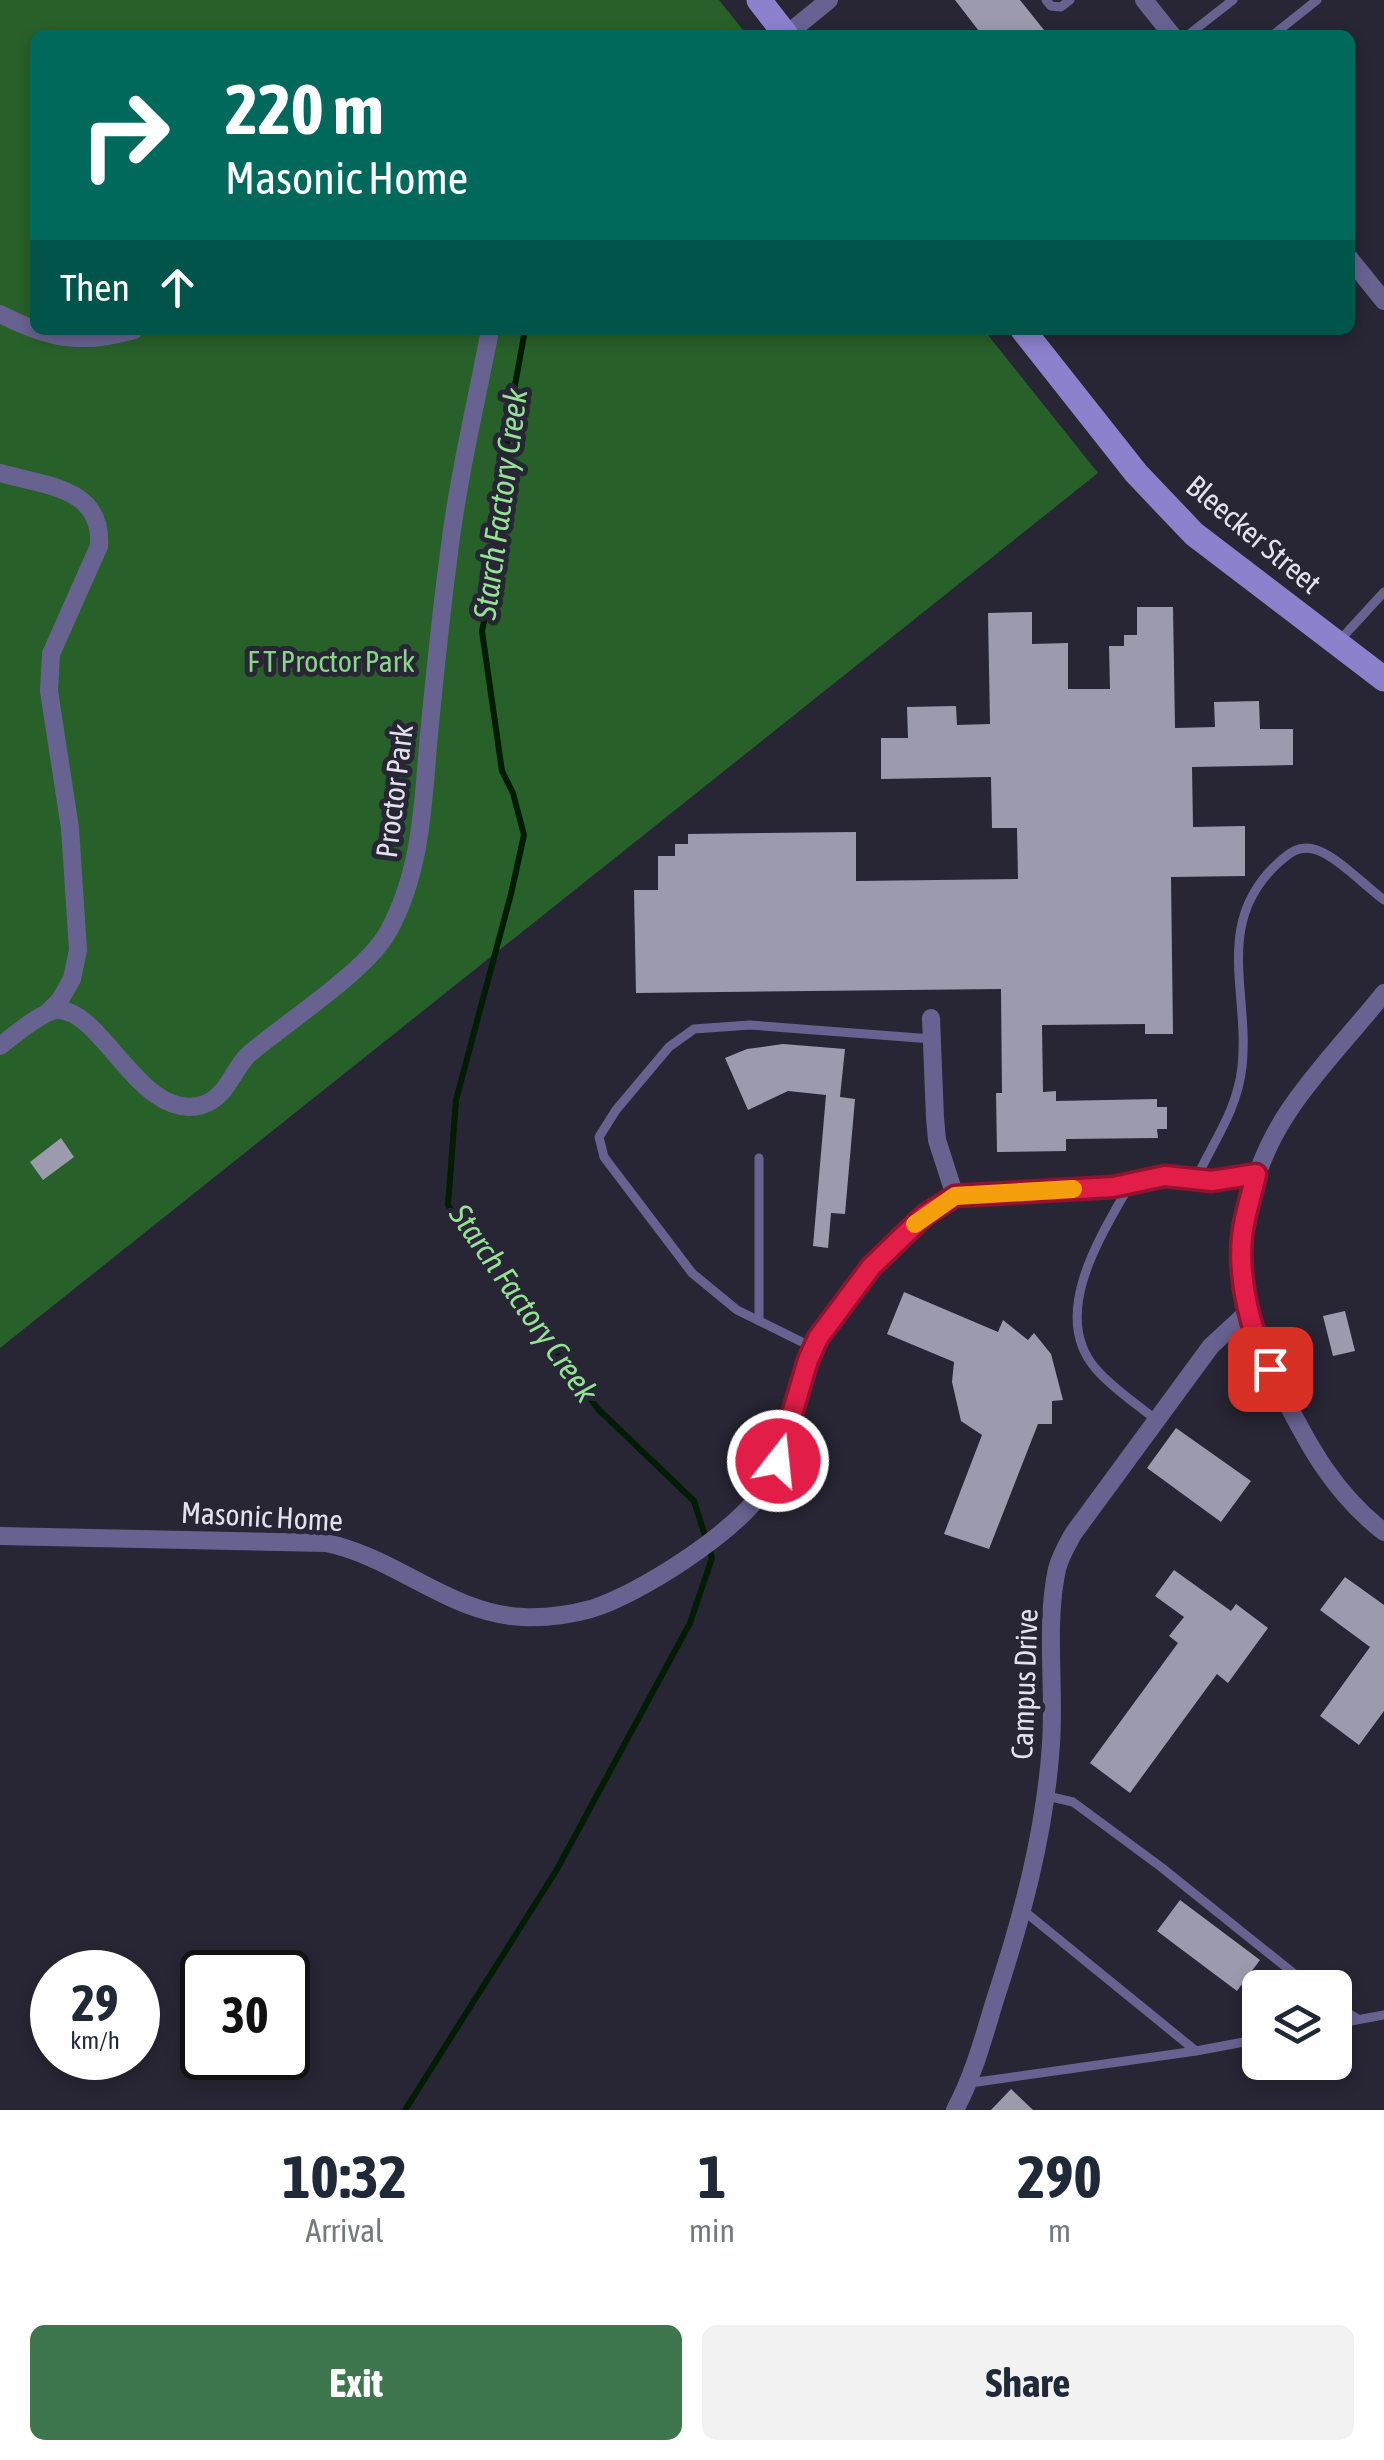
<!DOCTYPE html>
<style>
:root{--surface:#fff;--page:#f2f2f3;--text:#1f2937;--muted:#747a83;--accent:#3e764d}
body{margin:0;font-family:"Asap Condensed",sans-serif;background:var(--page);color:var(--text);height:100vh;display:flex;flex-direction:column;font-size:38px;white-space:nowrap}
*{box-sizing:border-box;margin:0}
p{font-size:32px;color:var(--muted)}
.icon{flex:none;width:55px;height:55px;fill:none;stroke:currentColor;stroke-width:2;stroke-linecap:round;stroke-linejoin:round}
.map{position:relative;height:2110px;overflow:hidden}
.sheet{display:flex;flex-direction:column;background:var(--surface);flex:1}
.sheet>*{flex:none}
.guide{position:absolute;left:30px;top:30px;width:1325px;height:305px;border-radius:15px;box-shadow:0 5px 15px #0003;background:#00695c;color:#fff;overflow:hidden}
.fabs{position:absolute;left:1242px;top:1970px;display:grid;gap:20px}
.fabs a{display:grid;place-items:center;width:110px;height:110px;border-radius:15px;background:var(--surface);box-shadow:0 5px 15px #0003;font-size:50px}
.speed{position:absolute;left:30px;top:1950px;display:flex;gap:20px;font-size:50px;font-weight:700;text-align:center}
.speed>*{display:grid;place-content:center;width:130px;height:130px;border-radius:50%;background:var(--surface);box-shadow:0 5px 15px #0003;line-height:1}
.speed small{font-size:25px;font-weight:400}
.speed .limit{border:5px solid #111;border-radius:15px;background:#fff;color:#111}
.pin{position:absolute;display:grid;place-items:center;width:85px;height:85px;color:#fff;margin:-42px;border-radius:20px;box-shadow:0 5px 15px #0006}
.me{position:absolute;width:110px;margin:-55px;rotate:16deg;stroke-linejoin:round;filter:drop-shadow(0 0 8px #0008)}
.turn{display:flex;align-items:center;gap:35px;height:210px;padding:0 30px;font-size:45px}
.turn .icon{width:130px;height:130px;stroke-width:2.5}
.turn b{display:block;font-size:70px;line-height:85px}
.then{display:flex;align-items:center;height:95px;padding:0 30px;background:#0003;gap:20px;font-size:38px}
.eta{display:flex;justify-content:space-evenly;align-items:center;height:170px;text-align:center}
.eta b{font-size:60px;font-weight:700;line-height:70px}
.button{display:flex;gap:20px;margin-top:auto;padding:20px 30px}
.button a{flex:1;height:115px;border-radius:15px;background:var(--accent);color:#fff;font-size:40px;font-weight:700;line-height:115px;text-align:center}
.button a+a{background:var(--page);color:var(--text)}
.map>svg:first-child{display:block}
.green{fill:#28602a}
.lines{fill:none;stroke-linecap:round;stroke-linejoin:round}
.stream{stroke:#001c02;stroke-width:6}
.building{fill:#9c9aad}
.lane{stroke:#686291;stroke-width:9}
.street{stroke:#686291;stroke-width:18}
.secondary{stroke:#8c81cc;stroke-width:25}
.route-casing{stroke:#92132f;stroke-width:25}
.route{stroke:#e11d48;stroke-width:18}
.slow{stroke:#f59e0b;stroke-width:18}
.labels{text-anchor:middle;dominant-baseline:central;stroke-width:10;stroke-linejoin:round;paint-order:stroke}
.street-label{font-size:30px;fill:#e2e1ec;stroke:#282635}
.park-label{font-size:30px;fill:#87d688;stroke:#282635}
.water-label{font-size:32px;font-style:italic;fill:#94e394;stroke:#282635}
</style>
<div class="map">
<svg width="1384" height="2110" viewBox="0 0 1384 2110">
<rect width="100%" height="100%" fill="#282635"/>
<path class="green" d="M0,0H719L747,35H35V330H984L1098,473L0,1348Z"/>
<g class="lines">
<path class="stream" d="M405,2110L556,1871L690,1623L712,1558L694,1501L598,1409L476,1248L448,1205L456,1100L511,894L524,835L513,793L502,771L482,631L501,542L509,418L525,330"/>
</g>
<path class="building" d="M955,0H1020L1048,35H982Z
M1137,607H1173L1175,728L1215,727L1214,702L1259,701L1260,729H1293V765L1192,767L1193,827L1245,826V876L1171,877L1173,1034H1145V1024L1042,1025L1043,1092L1056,1091V1101L1157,1099V1107H1167V1129H1157L1158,1138L1066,1139V1151L997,1152L996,1093H1002L1001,989L636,993L634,890H658V856H675V844H688V834L856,832V881L1018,879L1017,828H992L991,777L881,779V738H908L907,707L956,706L957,725L990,724L988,613L1032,612V644L1068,643V689H1110L1109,646H1124V635H1137Z
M783,1044L845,1049L840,1097L855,1099L845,1214L831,1213L828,1248L813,1246L826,1095L788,1091L748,1110L725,1058L747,1049Z
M61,1138L74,1157L43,1180L30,1162Z
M904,1292L998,1332L1003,1320L1028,1340L1034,1333L1051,1354L1063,1400L1052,1401V1424H1038L989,1549L944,1534L982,1435L961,1421L952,1382L954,1362L887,1334Z
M1345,1311L1355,1351L1333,1356L1323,1316Z
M1176,1428L1251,1481L1221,1522L1147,1468Z
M1174,1570L1231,1611L1236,1604L1268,1628L1228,1683L1217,1674L1130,1793L1090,1763L1178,1643L1169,1636L1184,1617L1155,1596Z
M1345,1577L1384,1605V1711L1359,1745L1320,1716L1370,1647L1320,1610Z
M1180,1900L1260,1960L1237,1991L1157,1931Z
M1011,2089L1033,2110H991Z"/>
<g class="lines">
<path class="lane" d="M1046,0L1051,6L1061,7L1070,0
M1188,35L1233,0
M1273,35L1317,0
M1339,641L1384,592
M1196,1179C1214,1140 1237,1111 1242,1067C1250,993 1213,924 1277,864C1289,853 1299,844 1317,850C1340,859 1364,885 1384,900
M1129,1186C1101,1236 1049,1315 1096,1369C1112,1388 1137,1404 1156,1420
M759,1321V1158
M814,1348L737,1310L692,1273L604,1157L599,1137L616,1110L669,1047L694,1029L750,1025L932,1039
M1047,1796L1073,1802L1161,1867L1312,1988
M1024,1911L1196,2051
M1335,2005L1358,2019
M1335,2024L1384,2015
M970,2083L1196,2051L1260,2039"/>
<path class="street" d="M1144,0L1172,35
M786,35L829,0
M1350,259L1384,301
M0,314C48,339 82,345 134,330
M0,473C45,486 103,487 99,546L51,654L49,691L70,828L78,950L72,979L60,1000L48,1012
M1384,993C1354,1031 1314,1072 1288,1112C1245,1177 1229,1263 1255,1338C1261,1357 1273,1375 1282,1393C1309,1447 1335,1494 1384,1532
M931,1018L935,1118L937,1140L955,1196
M0,1046C12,1037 42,1011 57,1010C102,1008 141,1123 202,1105C227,1097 231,1073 247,1056C252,1051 259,1046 264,1042C299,1014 368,968 388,932C422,871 423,801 429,734C435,673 441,613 449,553C458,478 476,404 490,330
M0,1536L326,1543C396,1557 450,1614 523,1617C546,1618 569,1615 591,1609C640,1594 736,1532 764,1489C789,1451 792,1402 808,1360C826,1312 906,1219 953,1197C960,1194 968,1194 975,1193L1113,1187L1165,1176L1213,1181L1256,1174
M955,2110C973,2076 983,2040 994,2003C1022,1918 1045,1833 1051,1744C1055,1686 1045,1625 1057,1569C1060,1557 1067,1545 1073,1534L1211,1346L1249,1311"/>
<path class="secondary" d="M759,0L786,35
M1023,330L1136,473L1194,534L1384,679"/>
</g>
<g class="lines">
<defs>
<path id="route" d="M778,1461L808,1360L818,1338L871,1267L925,1215L955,1196L1113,1187L1165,1176L1212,1181L1256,1174C1252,1194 1244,1216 1242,1237C1238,1281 1250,1330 1270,1369"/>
</defs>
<use href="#route" class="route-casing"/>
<use href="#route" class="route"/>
<path class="slow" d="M915,1224L955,1196L1073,1189"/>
</g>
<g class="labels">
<g class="street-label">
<text transform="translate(1254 534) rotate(40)">Bleecker Street</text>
<text transform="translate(394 791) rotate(-83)">Proctor Park</text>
<text transform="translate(262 1516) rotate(3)">Masonic Home</text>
<text transform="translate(1024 1684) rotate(-88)">Campus Drive</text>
</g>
<g class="park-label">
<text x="331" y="661">F T Proctor Park</text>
</g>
<g class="water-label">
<text transform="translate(500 504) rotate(-82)">Starch Factory Creek</text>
<text transform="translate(524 1303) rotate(55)">Starch Factory Creek</text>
</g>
</g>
</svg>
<div class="fabs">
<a><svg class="icon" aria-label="layers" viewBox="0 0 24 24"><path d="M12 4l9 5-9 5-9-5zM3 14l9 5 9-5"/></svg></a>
</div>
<div class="speed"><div>29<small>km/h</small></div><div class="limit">30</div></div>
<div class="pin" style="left:1270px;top:1369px;background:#d93025"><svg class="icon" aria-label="arrive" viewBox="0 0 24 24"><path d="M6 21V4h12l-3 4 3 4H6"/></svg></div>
<svg class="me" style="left:778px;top:1461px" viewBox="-20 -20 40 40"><circle r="17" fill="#e11d48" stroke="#fff" stroke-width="3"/><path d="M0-11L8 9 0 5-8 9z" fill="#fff"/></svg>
<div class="guide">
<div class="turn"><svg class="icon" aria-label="right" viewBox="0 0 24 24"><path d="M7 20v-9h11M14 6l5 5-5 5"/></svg><div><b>220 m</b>Masonic Home</div></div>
<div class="then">Then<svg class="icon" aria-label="ahead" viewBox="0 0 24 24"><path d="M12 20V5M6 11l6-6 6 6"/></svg></div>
</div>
</div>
<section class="sheet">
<div class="eta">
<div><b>10:32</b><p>Arrival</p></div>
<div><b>1</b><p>min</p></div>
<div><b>290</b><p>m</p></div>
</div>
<div class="button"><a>Exit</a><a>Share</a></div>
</section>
